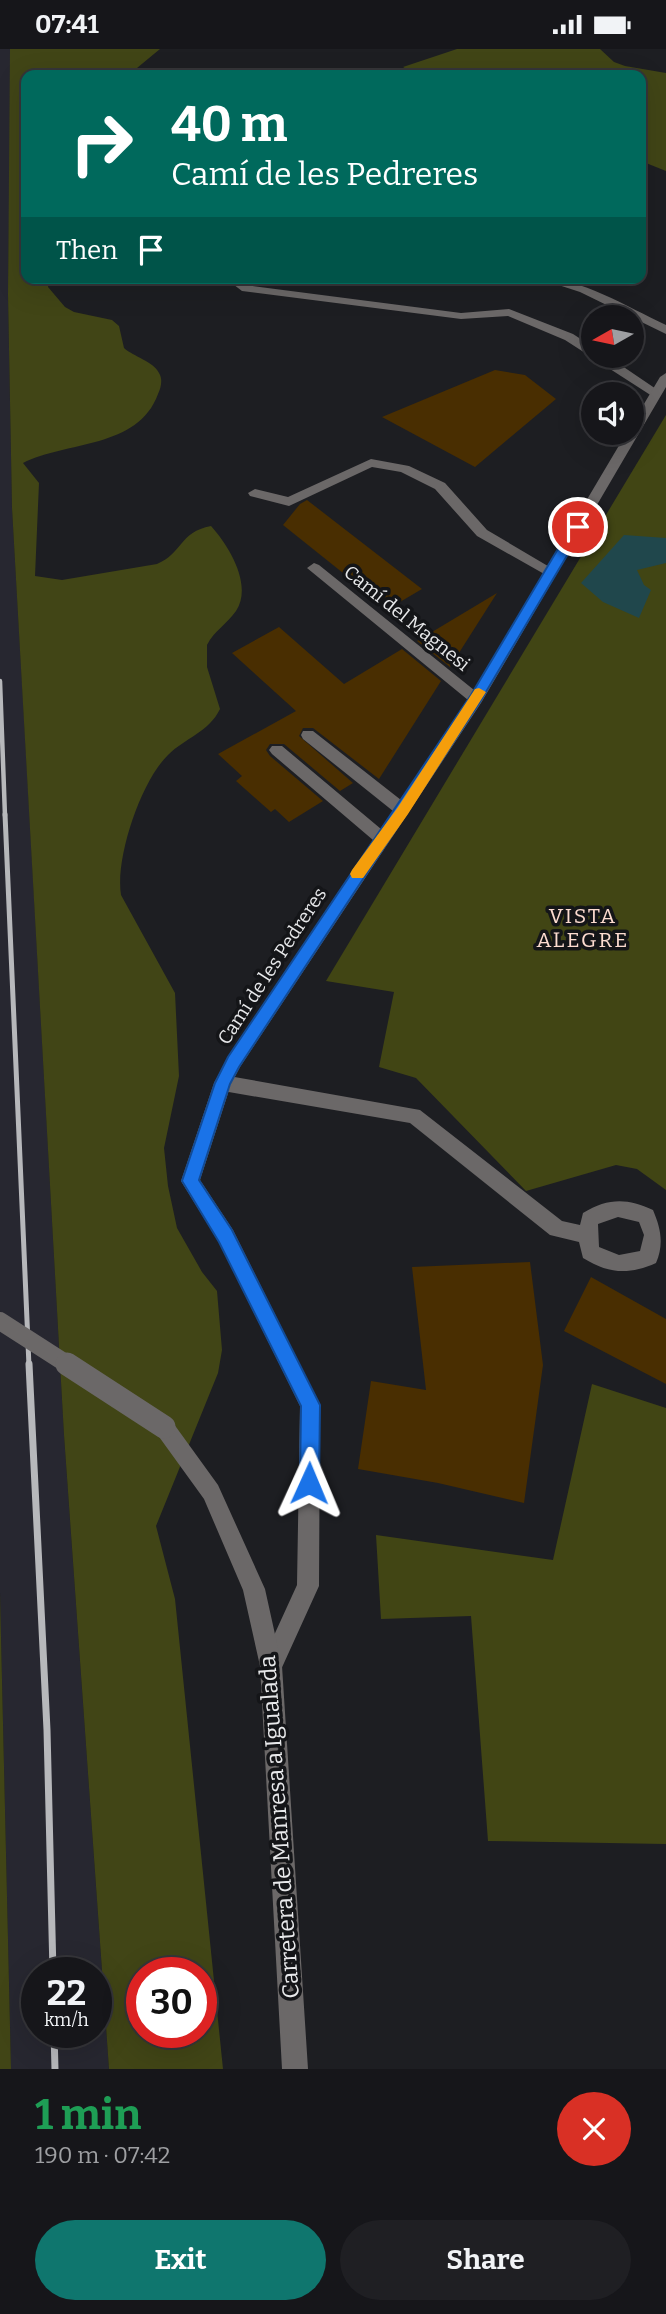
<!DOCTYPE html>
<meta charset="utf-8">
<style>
:root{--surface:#16161a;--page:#1f1f23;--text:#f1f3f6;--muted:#9e9fa2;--line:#353539;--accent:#0f766e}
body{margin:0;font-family:Bitter,serif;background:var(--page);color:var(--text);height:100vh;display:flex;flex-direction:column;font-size:26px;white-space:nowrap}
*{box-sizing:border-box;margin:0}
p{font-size:23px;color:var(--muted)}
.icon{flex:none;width:38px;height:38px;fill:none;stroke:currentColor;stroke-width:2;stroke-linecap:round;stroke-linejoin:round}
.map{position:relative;height:2020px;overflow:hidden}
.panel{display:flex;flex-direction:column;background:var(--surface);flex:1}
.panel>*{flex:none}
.guide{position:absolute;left:21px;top:21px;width:625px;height:214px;border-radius:14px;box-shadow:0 7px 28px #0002,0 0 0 2px var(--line);background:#00695c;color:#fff;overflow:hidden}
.needle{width:46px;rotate:261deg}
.tools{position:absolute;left:581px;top:256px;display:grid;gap:14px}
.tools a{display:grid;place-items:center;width:63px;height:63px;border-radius:50%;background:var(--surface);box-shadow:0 7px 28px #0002,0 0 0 2px var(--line);font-size:35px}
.speed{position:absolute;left:21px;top:1908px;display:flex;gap:14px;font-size:35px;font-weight:700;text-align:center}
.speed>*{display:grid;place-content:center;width:91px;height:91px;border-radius:50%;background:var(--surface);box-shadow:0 7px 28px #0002,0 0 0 2px var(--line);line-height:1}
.speed small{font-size:18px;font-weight:400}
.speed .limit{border:10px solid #d22;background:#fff;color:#111}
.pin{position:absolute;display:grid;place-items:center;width:60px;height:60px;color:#fff;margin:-30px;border:4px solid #fff;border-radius:50%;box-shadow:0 2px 7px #0007}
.me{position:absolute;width:77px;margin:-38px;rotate:1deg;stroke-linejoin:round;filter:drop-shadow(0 0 5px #0008)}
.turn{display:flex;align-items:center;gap:24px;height:147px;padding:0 35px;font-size:32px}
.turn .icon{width:91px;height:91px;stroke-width:2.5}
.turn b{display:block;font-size:49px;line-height:60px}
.then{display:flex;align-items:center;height:66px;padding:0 35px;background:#0003;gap:14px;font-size:26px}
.round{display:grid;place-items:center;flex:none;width:74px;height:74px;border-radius:37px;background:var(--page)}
.summary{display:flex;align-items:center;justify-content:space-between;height:119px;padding:0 35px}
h1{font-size:42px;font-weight:700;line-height:52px;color:#1e9e55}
.button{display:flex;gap:14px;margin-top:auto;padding:14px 35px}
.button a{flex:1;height:80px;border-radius:42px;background:var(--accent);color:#fff;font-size:28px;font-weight:700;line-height:80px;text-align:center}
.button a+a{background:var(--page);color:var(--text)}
.status{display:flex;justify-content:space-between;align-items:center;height:49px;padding:0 35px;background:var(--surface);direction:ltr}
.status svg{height:19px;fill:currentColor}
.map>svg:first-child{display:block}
.built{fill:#272730;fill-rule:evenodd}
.green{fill:#414514}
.forest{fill:#414516;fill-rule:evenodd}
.water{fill:#20474c}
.building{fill:#492e01}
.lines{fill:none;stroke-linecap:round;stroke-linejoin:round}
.service{fill:#6b6868;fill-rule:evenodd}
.minor{fill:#6b6868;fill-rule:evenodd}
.tertiary{fill:#6b6868;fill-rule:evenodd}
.rail-far2{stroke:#b7b8bb;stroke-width:4.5}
.rail-far1{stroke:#b7b8bb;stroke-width:5}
.rail{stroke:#b7b8bb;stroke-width:7}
.tertiary-bridge-far1{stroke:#6b6868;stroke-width:18}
.tertiary-bridge{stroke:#6b6868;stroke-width:23}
.route{fill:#1a73e8;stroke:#114b97;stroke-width:2}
.slow{fill:#f59e0b}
.labels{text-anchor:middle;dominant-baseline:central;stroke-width:7;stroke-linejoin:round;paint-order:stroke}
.street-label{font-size:19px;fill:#e8e9eb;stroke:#141518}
.neighbourhood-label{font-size:21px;letter-spacing:2px;fill:#fddcd0;stroke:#141518}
.near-street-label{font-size:23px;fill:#e8e9eb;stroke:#141518}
</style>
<div class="status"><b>07:41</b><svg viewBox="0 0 49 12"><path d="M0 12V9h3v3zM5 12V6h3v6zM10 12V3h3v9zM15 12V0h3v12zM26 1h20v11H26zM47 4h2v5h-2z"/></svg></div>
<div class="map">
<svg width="666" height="2020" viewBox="0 0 666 2020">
<rect width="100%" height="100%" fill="#1d1e22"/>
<path class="built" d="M0,0H10L11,25L8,246L12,459L24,669L64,1386L109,2020H11L0,1544ZM37,1923H96V1983H37Z"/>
<path class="green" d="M666,366V1141L637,1120L616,1116L526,1142L416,1029L379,1018L394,943L326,932Z
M592,1335L666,1359V1795L488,1792L471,1567L381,1570L376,1486L553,1511Z"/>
<path class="forest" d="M10,0H160L137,19L113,26H26V229H49L48,238L65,258L74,263L112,271L119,277L124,299C134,308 153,312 159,324C163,330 161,339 158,345C138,400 66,392 23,414L39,434L35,527L62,531L157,515C183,504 179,483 211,477C229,497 253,536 236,562C227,575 214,582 207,596V618L220,660C209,683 185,689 168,706C141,732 115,809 121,846L175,944L179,1027L164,1099L168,1137L177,1179L202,1223L217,1242L222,1301L218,1324L156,1477L175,1550L223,2020H109L64,1386L12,459L8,246ZM142,1923H201V1983H142Z
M457,0H600L614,13L625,17L666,24V122L641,112L640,26H416L403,18Z
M0,1544L11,2020H0Z"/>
<path class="water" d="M624,486L666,489V514L637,521L644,536L651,541L639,569L603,553L581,534Z"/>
<path class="building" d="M495,321L525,326L556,350L475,418L382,368Z
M307,451L422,540L388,560L283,476L300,455Z
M497,544L450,618L417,592Z
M279,578L344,635L402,600L441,632L379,730L313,679H303L299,687L353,734L340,742L284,695H270L266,701L270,707L323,752L289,773L275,760L271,763L236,732L242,727L218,705L296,662L232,604Z
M530,1213L543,1316L524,1454L438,1434L358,1420L371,1332L426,1341L412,1218Z
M591,1228L666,1270V1335L564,1282Z"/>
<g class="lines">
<path class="service" d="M225,229H237L245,236L461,264L509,260L573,285L593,298V306H606L662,344L652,347L565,291L508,267L461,270L242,242Z
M371,410L409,417L445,434L487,481L558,523L551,528L546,526L477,487L435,440L401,423L372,418L289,457L250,447L248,444L255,440L288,448Z
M223,1026L420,1061L562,1172L580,1176L583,1164C608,1149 627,1149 653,1161C661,1180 664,1195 656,1214C629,1226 609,1225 583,1209L579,1193L550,1186L410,1074L223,1042L217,1039L214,1034L217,1029ZM618,1168L639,1173L644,1186L640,1202L619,1206L599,1198L598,1175Z"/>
<path class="minor" d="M537,229C583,229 625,257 666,276V285L580,243Z
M666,324V338L481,654L240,1018L231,1035L200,1131L233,1181L320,1356L319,1537L279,1625L271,1628L263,1625L260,1617L297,1536L300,1357L219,1193L181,1132L214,1034L228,1008L373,791L272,705L269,701L272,697H282L381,780L393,762L303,690L301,686L303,682H313L401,751L468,651L307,519L314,514L319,516L474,641L627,383H632V375L660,328Z"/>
<path class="tertiary" d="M164,1368L171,1371L218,1436L265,1540L282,1617L308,2020H282L260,1617L243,1541L204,1450L157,1385L154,1378L157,1371Z"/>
<path class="rail-far2" d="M0,632L5,767"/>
<path class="rail-far1" d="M5,765L29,1317"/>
<path class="rail" d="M29,1315L47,1681L53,1923
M54,1983L55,2020"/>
<path class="tertiary-bridge-far1" d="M0,1272L70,1317"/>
<path class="tertiary-bridge" d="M67,1315L164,1378"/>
</g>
<path class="route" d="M578,474L584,478L480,653L239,1018L230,1035L199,1131L232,1181L320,1356L319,1434L316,1440L309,1443L303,1440L300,1434L301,1357L219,1193L182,1132L215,1034L228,1008L471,646L571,478Z"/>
<path class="slow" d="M479,639L486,643L408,765L363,829H352L350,825L352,821L398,758L475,640Z"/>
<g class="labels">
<g class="street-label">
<text transform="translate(407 569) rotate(39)">Camí del Magnesi</text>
<text transform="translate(272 917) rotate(-57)">Camí de les Pedreres</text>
</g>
<g class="neighbourhood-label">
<text x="583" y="867">VISTA<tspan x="583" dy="24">ALEGRE</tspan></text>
</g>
<g class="near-street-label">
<text transform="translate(279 1778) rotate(-94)">Carretera de Manresa a Igualada</text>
</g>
</g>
</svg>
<div class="tools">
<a><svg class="needle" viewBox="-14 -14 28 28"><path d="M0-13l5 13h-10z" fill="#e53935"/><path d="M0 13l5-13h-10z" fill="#9e9fa2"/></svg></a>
<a><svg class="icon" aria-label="sound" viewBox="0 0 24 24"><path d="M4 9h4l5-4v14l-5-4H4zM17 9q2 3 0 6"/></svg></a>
</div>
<div class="speed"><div>22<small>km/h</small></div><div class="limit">30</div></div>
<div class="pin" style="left:578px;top:478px;background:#d93025"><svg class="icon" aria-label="arrive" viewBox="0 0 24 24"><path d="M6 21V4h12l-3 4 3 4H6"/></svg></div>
<svg class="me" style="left:309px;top:1434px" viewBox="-20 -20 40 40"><path d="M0-17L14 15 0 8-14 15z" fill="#1a73e8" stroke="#fff" stroke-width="4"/></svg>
<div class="guide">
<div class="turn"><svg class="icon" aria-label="right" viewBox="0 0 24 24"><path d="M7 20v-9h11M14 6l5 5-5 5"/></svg><div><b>40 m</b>Camí de les Pedreres</div></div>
<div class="then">Then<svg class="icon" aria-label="arrive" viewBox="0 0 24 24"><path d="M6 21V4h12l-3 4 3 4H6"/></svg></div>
</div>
</div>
<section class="panel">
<div class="summary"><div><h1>1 min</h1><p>190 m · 07:42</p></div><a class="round" style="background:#d93025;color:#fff"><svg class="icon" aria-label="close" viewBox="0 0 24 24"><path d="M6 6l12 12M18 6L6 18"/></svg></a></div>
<div class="button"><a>Exit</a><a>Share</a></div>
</section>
